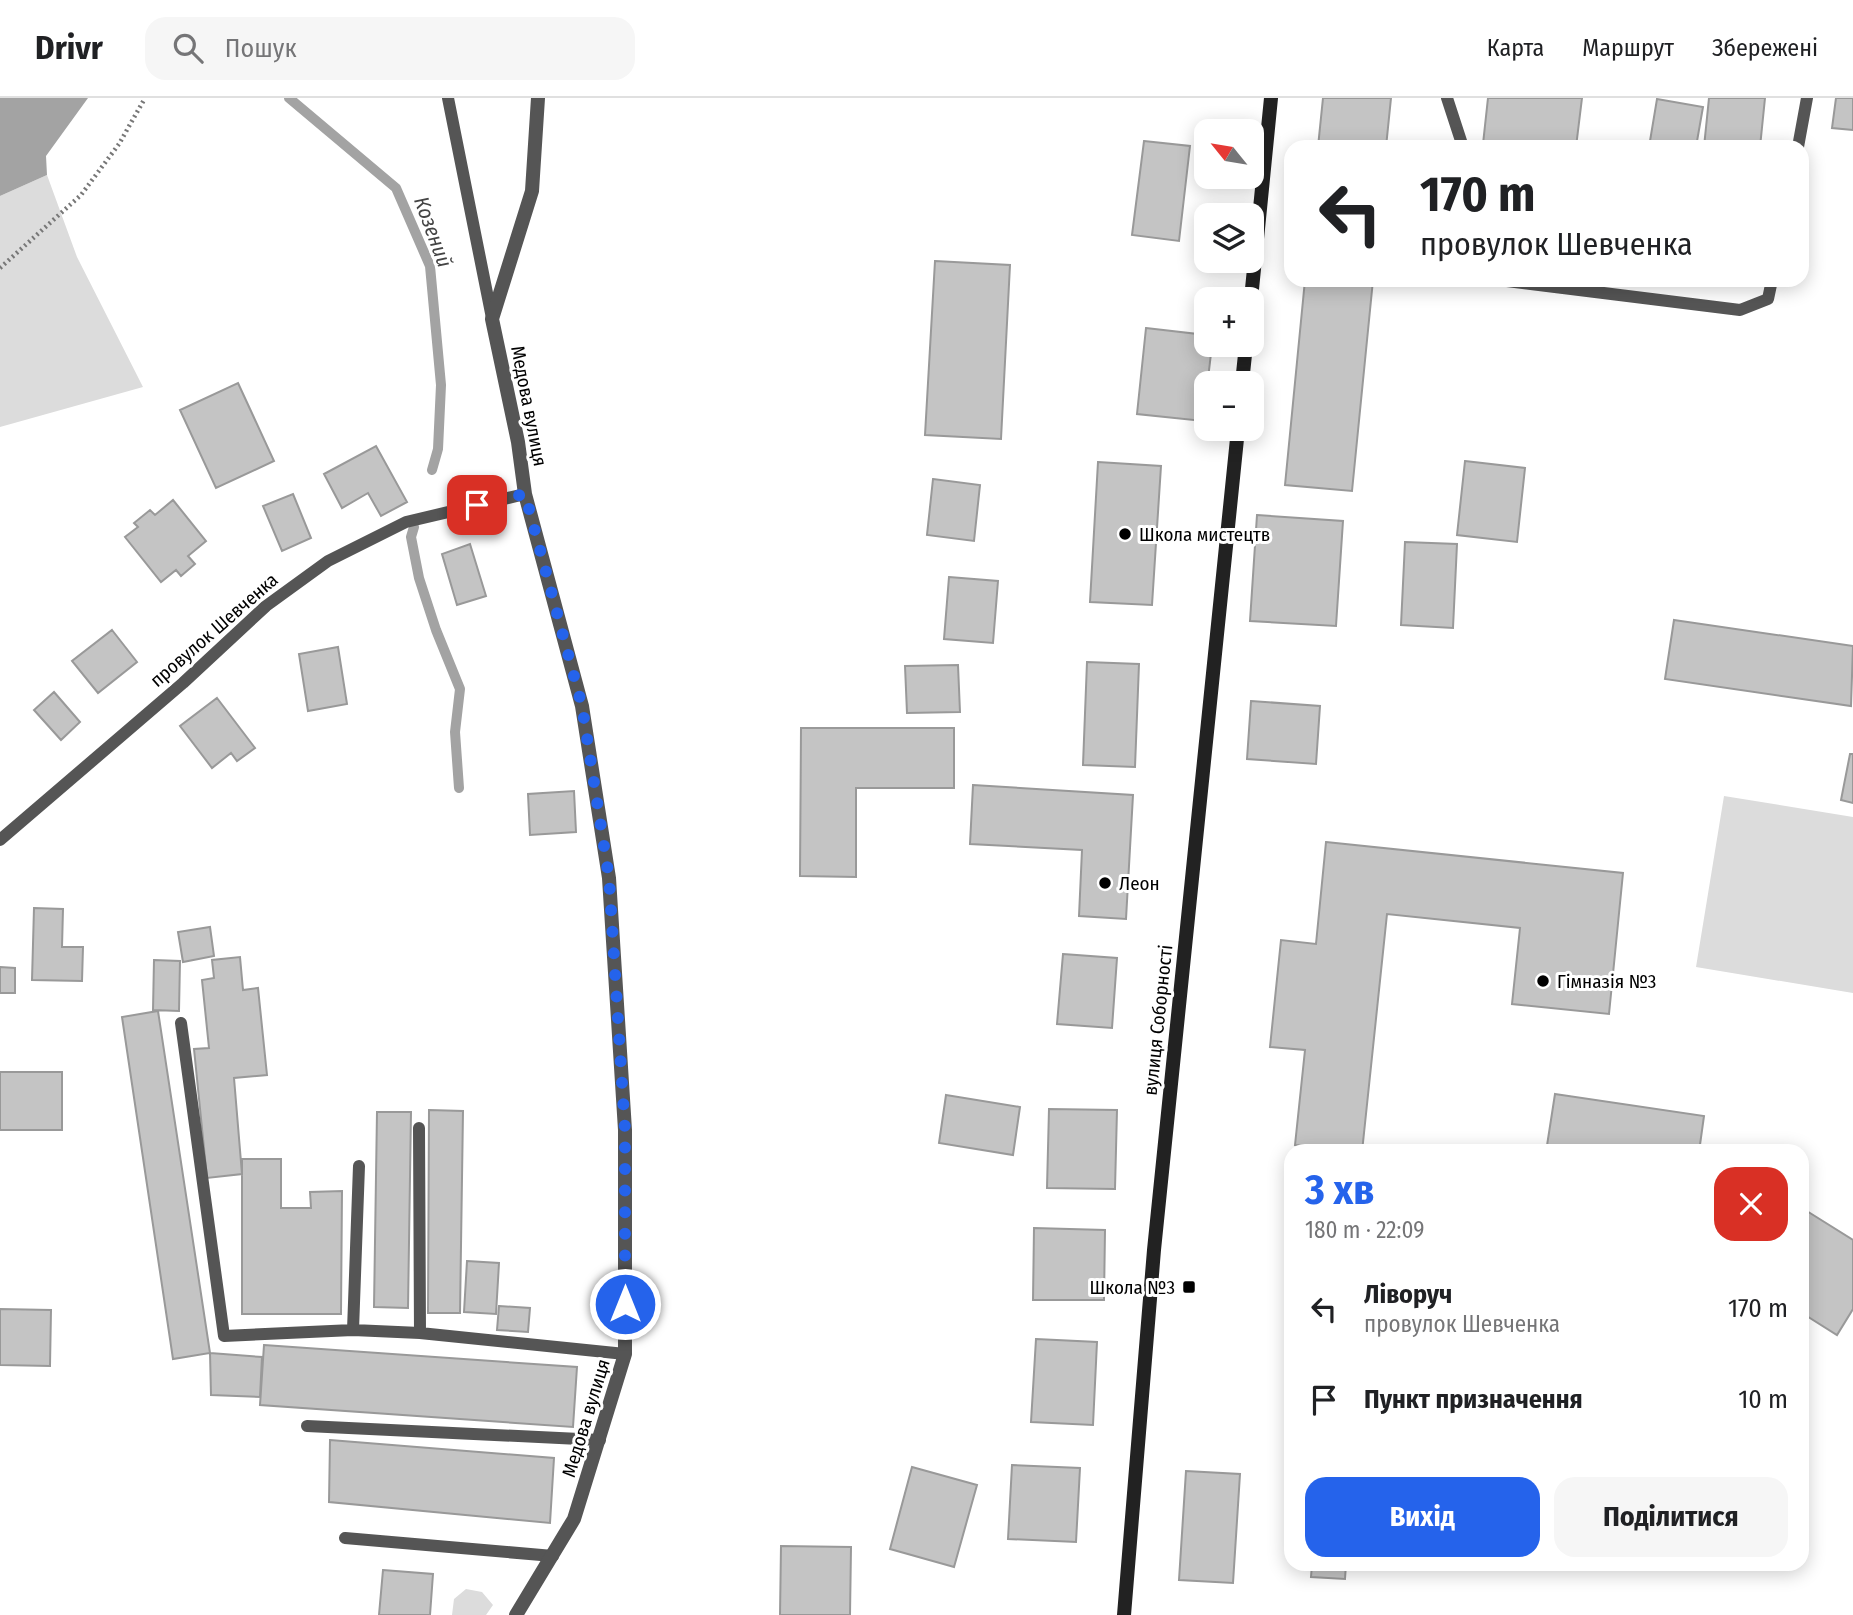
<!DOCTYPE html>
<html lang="uk">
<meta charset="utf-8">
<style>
:root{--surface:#fff;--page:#f6f6f6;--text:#202124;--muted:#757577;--line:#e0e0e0;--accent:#2563eb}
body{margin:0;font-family:"Fira Sans Condensed",sans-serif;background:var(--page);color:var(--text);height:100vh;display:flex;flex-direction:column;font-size:26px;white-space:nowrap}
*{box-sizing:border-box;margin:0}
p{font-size:23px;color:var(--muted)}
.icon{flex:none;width:38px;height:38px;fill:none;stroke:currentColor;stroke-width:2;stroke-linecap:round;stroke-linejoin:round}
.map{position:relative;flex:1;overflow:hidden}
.sheet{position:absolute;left:1284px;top:1046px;width:525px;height:427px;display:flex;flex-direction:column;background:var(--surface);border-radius:21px;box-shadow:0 4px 18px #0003}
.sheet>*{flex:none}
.top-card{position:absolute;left:1284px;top:42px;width:525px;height:147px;border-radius:21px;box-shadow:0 4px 18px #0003;background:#fff;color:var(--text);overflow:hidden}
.needle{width:46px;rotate:300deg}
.tools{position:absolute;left:1194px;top:21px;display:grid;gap:14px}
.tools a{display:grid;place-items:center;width:70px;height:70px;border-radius:14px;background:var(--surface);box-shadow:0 4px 18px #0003;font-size:35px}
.pin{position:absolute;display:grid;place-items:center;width:60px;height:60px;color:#fff;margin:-30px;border-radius:14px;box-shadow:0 4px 10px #0006}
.me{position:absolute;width:77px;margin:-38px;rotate:0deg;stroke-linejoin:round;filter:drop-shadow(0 0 5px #0008)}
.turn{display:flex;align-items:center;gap:24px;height:147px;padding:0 21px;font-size:32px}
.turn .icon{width:91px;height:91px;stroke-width:2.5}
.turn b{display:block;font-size:49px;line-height:60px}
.round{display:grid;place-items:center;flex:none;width:74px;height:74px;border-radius:21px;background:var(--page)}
.overview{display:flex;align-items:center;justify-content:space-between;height:119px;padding:0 21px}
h1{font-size:42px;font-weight:700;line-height:52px;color:var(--accent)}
.button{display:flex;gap:14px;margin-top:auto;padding:14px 21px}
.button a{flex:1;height:80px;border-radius:21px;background:var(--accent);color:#fff;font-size:28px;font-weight:700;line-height:80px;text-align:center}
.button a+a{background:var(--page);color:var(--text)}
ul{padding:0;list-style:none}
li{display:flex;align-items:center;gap:21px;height:91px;padding:0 21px}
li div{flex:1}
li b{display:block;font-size:26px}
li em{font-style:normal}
header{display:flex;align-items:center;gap:42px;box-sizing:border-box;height:98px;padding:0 35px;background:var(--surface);border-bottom:2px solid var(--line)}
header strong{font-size:33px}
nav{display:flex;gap:38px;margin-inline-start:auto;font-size:24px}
.search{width:490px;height:63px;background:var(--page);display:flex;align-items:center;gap:18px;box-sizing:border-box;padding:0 24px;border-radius:21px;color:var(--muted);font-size:26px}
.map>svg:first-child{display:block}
.green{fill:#dcdcdc}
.water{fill:#a3a3a3}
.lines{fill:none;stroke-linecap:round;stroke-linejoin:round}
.stream{stroke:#a3a3a3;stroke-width:10}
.building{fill:#c4c4c4;stroke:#999;stroke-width:2}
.path{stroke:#777;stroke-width:4.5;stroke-dasharray:2 3.5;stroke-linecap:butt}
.lane{stroke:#555;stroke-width:12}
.street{stroke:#555;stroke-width:14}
.secondary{stroke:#222;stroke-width:14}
.route{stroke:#2563eb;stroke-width:12;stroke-dasharray:0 21.6}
.poi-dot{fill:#000;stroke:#fff;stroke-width:2.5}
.labels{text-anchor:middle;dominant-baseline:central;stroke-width:6;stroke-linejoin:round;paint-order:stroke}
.street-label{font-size:19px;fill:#000;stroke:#fff}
.poi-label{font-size:19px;fill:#000;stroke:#fff;text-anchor:start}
.water-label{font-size:21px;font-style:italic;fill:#444;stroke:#fff}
</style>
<header>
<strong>Drivr</strong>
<div class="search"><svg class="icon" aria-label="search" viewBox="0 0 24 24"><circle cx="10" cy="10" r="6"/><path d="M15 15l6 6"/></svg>Пошук</div>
<nav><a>Карта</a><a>Маршрут</a><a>Збережені</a></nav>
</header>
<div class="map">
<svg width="1853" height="1517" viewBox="0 0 1853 1517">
<rect width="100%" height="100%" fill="#fff"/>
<path class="green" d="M47,77L77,159L143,289L0,329V98Z
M1724,698L1853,719V895L1696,869Z
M466,1491L482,1494L493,1507L486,1517H452L454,1501Z"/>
<path class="water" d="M0,0H88L46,58L47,77L0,98Z"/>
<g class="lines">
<path class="stream" d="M289,0L396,90L430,168L441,287L438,351L432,372
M414,429L411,439L419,480L436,532L460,591L455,634L459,690"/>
</g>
<path class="building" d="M1323,0H1391L1386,49H1318Z
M1488,0H1582L1576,49H1506L1483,46Z
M1709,0H1765L1760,49H1704Z
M1836,0H1853V32L1832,30Z
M1657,1L1703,9L1696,49H1649Z
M1144,43L1190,48L1179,143L1132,137Z
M935,163L1010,167L1001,341L925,337Z
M1305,182H1373L1352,393L1285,387Z
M1146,230L1206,237V247H1212L1203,323L1137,316Z
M238,285L274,363L216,390L180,312Z
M376,348L407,404L381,418L368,395L342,410L324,376Z
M1465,363L1525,370L1517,444L1457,437Z
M1098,364L1161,368L1152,507L1090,504Z
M933,381L980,387L974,443L927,437Z
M293,396L311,440L282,453L263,408Z
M173,402L206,443L188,458L195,466L181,478L176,472L161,484L125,439L138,429L134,425L150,412L155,417Z
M1257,417L1343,423L1336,528L1250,523Z
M1405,444L1457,446L1453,530L1401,527Z
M470,446L486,498L457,507L442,456Z
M949,479L998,483L993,545L944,541Z
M1674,522L1853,548L1851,608L1665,581Z
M112,532L137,564L98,595L72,563Z
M338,549L347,606L308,613L299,556Z
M1087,564L1139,566L1135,669L1083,667Z
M958,567L960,614L907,615L905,568Z
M54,594L80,624L61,642L34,612Z
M217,600L255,650L237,663L231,655L212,670L180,628Z
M1251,603L1320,608L1316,666L1247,661Z
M801,630H954V690H856V779L800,778Z
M1850,656H1853V705L1841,702Z
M973,687L1133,697L1126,821L1079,818L1082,752L970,746Z
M574,693L576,734L530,737L528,696Z
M1326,744L1623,775L1609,916L1512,906L1520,830L1387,816L1362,1054L1295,1047L1305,952L1270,949L1281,842L1316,846Z
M34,810L63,811L62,849H83L82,883L32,882Z
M210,829L214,858L183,864L178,834Z
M1063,856L1117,860L1112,930L1057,926Z
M240,859L243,892L258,890L267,977L234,980L242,1076L207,1080L194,951L209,950L202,882L214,880L212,862Z
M154,862L180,863L179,913L153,912Z
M0,869L15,870V895H0Z
M158,913L210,1255L173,1261L122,919Z
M0,974H62V1032H0Z
M1555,996L1704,1018L1699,1054H1546Z
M946,997L1020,1009L1013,1057L939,1045Z
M1049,1011L1117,1012L1115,1091L1047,1090Z
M429,1012L463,1013L460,1215H428Z
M377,1014H411L408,1210L374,1209Z
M242,1061H281V1110H311L310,1094L342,1093L341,1216H242Z
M1802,1110L1853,1142V1211L1837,1237L1802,1215Z
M1034,1130L1105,1132L1104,1202H1033Z
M467,1163L499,1165L496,1216L464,1214Z
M499,1208L530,1210L528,1234L497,1232Z
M0,1211L51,1212L50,1268L0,1267Z
M1036,1241L1097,1244L1093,1327L1031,1324Z
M264,1247L577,1269L573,1329L260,1307Z
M210,1255L262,1259L260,1299L211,1297Z
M330,1342L554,1360L550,1425L329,1404Z
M1012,1367L1080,1370L1076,1444L1008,1441Z
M912,1369L977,1387L954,1469L890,1451Z
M1186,1373L1240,1376L1233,1485L1179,1482Z
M781,1448L851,1449L850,1517H780Z
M1312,1466H1346L1345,1481L1311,1479Z
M1422,1466H1492V1471Z
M383,1472L433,1476L430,1517H379Z"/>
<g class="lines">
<path class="path" d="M0,170L81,97L119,46L145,0"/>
<path class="lane" d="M448,0L492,220
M1447,0L1463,49
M1798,49L1807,0
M1499,182L1740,212L1768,201L1772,182
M0,742L183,585L266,508L328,463L406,424L525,396
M181,925L224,1238L353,1232L420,1235L625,1256
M419,1030L420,1235
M353,1232L359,1068
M307,1328L600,1342
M345,1440L553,1458"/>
<path class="street" d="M516,1517L574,1421L625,1256V1032L609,780L582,608L525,396L518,344L492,221L532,93L538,0"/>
<path class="secondary" d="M1251,201L1271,0
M1242,285L1246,247
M1124,1517L1154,1152L1238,331"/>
</g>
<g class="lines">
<path class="route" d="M477,407L525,396L582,608L609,780L625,1032V1206"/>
</g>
<g class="poi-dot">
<circle cx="1125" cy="436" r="7"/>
<circle cx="1105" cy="785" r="7"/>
<circle cx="1543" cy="883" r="7"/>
<rect x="1182" y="1182" width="14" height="14" rx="3.5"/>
</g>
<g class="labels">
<g class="street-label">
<text transform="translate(529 308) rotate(79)">Медова вулиця</text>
<text transform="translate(214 532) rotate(-41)">провулок Шевченка</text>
<text transform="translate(1158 922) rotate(-84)">вулиця Соборності</text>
<text transform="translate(586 1320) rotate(-73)">Медова вулиця</text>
</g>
<g class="poi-label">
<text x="1139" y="436">Школа мистецтв</text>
<text x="1119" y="785">Леон</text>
<text x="1557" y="883">Гімназія №3</text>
<text x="1175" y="1189" text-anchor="end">Школа №3</text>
</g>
<g class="water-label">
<text transform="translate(433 134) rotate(70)">Козений</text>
</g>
</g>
</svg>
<div class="tools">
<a><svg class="needle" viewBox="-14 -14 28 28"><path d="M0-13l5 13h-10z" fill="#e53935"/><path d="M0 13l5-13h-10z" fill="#757577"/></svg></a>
<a><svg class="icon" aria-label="layers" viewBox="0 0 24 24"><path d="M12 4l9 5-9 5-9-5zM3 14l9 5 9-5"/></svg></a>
<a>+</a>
<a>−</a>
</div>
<div class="pin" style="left:477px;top:407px;background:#d93025"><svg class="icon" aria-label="arrive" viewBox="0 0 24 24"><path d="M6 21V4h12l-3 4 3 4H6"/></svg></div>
<svg class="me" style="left:625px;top:1206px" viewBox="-20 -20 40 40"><circle r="17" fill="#2563eb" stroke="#fff" stroke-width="3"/><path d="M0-11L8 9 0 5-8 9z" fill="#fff"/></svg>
<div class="top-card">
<div class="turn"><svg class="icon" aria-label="left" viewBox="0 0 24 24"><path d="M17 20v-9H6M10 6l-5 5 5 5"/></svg><div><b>170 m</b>провулок Шевченка</div></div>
</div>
<section class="sheet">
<div class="overview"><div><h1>3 хв</h1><p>180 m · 22:09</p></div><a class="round" style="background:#d93025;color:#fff"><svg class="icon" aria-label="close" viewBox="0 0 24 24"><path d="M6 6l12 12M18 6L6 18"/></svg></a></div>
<ul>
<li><svg class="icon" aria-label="left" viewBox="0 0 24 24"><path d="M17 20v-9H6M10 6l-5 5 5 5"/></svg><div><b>Ліворуч</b><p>провулок Шевченка</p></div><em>170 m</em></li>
<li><svg class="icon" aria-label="arrive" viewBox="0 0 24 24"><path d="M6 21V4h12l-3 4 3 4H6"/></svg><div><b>Пункт призначення</b></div><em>10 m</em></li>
</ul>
<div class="button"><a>Вихід</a><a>Поділитися</a></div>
</section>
</div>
